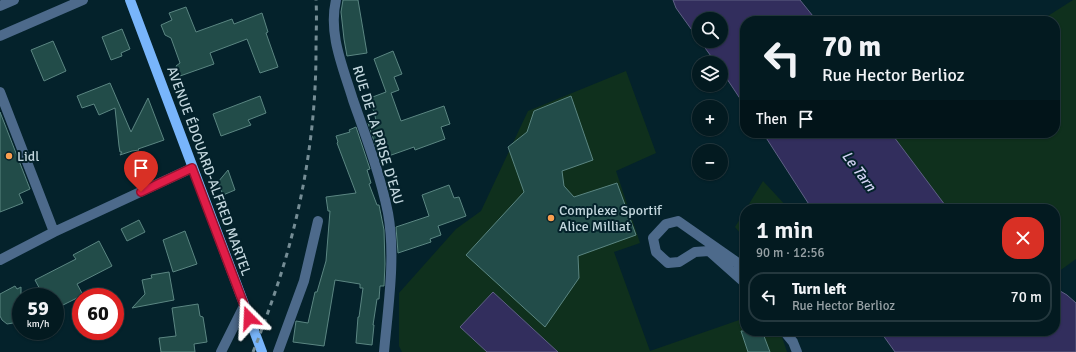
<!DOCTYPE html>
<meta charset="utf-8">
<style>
:root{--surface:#031a20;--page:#11272d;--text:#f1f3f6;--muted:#97a1a5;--line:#24383e}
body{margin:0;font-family:Signika,sans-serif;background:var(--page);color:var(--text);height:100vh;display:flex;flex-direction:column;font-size:15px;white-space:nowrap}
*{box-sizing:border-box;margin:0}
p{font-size:13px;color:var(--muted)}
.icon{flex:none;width:22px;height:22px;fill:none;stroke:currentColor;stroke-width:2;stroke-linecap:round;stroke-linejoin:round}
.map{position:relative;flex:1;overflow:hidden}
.details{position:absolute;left:740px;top:204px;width:320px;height:132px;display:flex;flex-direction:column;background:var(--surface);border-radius:16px;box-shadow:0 1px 3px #0004,0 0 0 1px var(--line)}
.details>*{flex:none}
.top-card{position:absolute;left:740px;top:16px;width:320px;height:122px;border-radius:16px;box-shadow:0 1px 3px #0004,0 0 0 1px var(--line);background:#031a20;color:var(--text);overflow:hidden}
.tools{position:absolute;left:692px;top:12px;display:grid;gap:8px}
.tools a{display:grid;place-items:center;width:36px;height:36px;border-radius:50%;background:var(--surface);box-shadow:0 1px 3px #0004,0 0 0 1px var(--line);font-size:20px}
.speed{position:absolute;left:12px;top:288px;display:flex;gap:8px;font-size:20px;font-weight:700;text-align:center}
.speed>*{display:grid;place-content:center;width:52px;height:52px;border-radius:50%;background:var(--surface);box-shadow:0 1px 3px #0004,0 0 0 1px var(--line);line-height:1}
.speed small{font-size:10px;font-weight:400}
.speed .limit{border:6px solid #d22;background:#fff;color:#111}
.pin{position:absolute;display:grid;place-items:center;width:34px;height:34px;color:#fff;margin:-41px -17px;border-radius:50% 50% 50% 0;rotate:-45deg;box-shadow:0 0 4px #0007}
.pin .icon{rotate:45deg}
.me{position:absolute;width:44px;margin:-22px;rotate:339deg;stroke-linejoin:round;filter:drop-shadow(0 0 3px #0008)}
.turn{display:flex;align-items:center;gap:14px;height:84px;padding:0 16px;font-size:18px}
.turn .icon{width:52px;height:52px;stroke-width:2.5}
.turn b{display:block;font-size:28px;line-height:34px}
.then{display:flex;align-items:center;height:38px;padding:0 16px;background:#0003;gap:8px;font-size:15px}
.round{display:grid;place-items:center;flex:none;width:42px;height:42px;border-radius:16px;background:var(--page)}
.head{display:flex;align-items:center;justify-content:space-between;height:68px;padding:0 16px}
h1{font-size:24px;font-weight:600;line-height:30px}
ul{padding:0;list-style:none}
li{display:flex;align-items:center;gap:12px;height:50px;margin:0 8px 6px;padding:0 8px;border:2px solid var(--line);border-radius:16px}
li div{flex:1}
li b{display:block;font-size:15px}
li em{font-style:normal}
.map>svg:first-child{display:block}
.green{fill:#0f301d}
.water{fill:#322e5d;stroke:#5e6184}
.building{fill:#224c49;stroke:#5b8682}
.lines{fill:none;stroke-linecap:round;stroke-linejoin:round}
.minor{stroke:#4d6a8b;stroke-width:10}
.major{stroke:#78b5fb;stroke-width:10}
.rail{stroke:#758d95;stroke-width:3;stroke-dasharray:5 5;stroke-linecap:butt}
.route-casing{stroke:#92132f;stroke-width:10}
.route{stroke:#e11d48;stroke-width:7}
.poi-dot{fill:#fa9f4f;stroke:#04222b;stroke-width:1.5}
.labels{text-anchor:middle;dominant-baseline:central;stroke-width:4;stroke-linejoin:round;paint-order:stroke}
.street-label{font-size:14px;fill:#c3d7de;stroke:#04222b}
.poi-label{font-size:14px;fill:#c3d7de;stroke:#04222b;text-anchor:start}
.water-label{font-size:15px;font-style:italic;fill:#d2d2f2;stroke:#04222b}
</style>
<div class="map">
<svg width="1076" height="352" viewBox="0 0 1076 352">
<rect width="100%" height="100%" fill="#04222b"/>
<path class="green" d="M1073,0H1076V259L1058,272L1055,276V209H948L891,133H1055V21H1040Z
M626,71L656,153L616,171L640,243L614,252L650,351L745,318V331H780L787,352H402L399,346V293L456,229L481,211L528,111Z
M763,181L789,209H746Z
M745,211V239L735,227Z"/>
<path class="water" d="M673,0H800L817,21H745V106L721,70V63H716L700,41H721V19H699V40L676,8Z
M763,133H891L948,209H812Z
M1055,288L1067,295L1076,303V352H895L880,331H1055Z
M493,292L558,352H487L460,327Z"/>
<path class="building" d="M343,0H358L367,53L347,56L344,39L341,12Z
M186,7L196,32L232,19L234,24L262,13L268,32L266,33L278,67L260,73L247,39L210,53L214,64L180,76L176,66L180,63L171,38L165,35L161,25L172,20L169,13Z
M122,29L130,49L121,53L122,56L111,60L102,37Z
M53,41L66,71L44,81L31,50Z
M393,51L402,74L394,77L399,90L391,93L401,121L444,106L450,124L441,127L445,139L415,150L414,147L380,159L368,123L376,120L370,98L386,92L374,59Z
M110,83L131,132L148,98L164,140L138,149L139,150L132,151L120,155L122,152H120L119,146L115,108L99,115L94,104L82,108L77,96Z
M260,96L266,113L248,120L251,125L221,136L213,114Z
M571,96L593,160L562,171L564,186L574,197L617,183L636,235L578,256L579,278L545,327L466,255L524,192L508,147L527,132L534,111Z
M0,112L30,189L19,194L23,203L0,212Z
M356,127L370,169L367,170L371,183L369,184L377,205H379L384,230L385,264L384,286H380L379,299H377L373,325H374L372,345L356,343L358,317H359L363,288H360V284L335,280L324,346L293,342L296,321L308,323L315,292H317L326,261L330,211H328L326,197L356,193L337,143L338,142L336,136L350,132L349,130Z
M228,170L235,190L223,195L218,182Z
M449,185L454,198L459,197L466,216L438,226L441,235L430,239L431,242L398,253L396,227L429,216L422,195Z
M139,220L145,232L127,241L121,229Z
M185,231L197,264L173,272L163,240Z
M99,241L112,266L77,284L83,295L55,309V297H44L35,280L76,259L73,255Z
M169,272L174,300L132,308L145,294L142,280L152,278L151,275Z
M15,286L17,289L21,287V310L16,312L17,318L13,323L7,324L2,320L0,316V294Z
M198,304L200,316L203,317L207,342L194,344L195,352H161L159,338L176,336L172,308Z
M741,331H762L770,352H748Z"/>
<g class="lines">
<path class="minor" d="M336,0C328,34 343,67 353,100C366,137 380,174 388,213C396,257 388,307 384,352
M0,6L14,0
M0,36L83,0
M0,92L54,232
M0,260L54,232L192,168
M745,283L738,263L678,221L666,224L653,238L656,252L668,263L679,262L695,252L709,251L745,283
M784,331L793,342L797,352
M221,352L244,306
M278,352L304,281L318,221"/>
<path class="major" d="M130,0L262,352"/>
<path class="rail" d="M253,352C260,335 266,318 272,301C300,221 316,137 316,51C316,34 317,17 316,0"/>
</g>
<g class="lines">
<defs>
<path id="route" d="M141,192L192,168L249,318"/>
</defs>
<use href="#route" class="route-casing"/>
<use href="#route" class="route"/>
</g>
<g class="poi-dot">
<circle cx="9" cy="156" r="4"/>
<circle cx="551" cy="218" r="4"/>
</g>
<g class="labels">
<g class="street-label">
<text transform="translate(378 135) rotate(73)">RUE DE LA PRISE D'EAU</text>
<text transform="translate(209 171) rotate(70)">AVENUE ÉDOUARD-ALFRED MARTEL</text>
</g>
<g class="poi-label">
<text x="17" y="156">Lidl</text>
<text x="559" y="210">Complexe Sportif<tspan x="559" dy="16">Alice Milliat</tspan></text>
</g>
<g class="water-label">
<text transform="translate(859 171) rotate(53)">Le Tarn</text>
</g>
</g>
</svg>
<div class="tools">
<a><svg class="icon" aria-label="search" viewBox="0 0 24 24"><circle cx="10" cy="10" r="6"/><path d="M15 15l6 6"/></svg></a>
<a><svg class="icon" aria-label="layers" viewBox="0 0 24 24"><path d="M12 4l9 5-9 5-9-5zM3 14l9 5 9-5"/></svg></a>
<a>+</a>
<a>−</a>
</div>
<div class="speed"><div>59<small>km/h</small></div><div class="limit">60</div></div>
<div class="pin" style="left:141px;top:192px;background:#d93025"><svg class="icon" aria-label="arrive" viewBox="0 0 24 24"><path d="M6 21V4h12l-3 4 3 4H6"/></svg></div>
<svg class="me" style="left:249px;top:318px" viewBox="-20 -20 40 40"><path d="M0-17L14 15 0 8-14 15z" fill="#e11d48" stroke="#fff" stroke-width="4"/></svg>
<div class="top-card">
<div class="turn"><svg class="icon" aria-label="left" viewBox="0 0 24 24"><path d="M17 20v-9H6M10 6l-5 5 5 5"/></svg><div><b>70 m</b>Rue Hector Berlioz</div></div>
<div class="then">Then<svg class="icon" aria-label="arrive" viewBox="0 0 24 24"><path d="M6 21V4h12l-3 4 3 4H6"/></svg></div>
</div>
<section class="details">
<div class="head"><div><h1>1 min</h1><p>90 m · 12:56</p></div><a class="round" style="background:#d93025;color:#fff"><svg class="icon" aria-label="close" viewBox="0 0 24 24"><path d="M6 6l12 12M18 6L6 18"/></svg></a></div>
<ul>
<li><svg class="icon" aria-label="left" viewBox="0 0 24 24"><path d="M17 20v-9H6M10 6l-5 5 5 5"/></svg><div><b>Turn left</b><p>Rue Hector Berlioz</p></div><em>70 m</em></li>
</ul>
</section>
</div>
